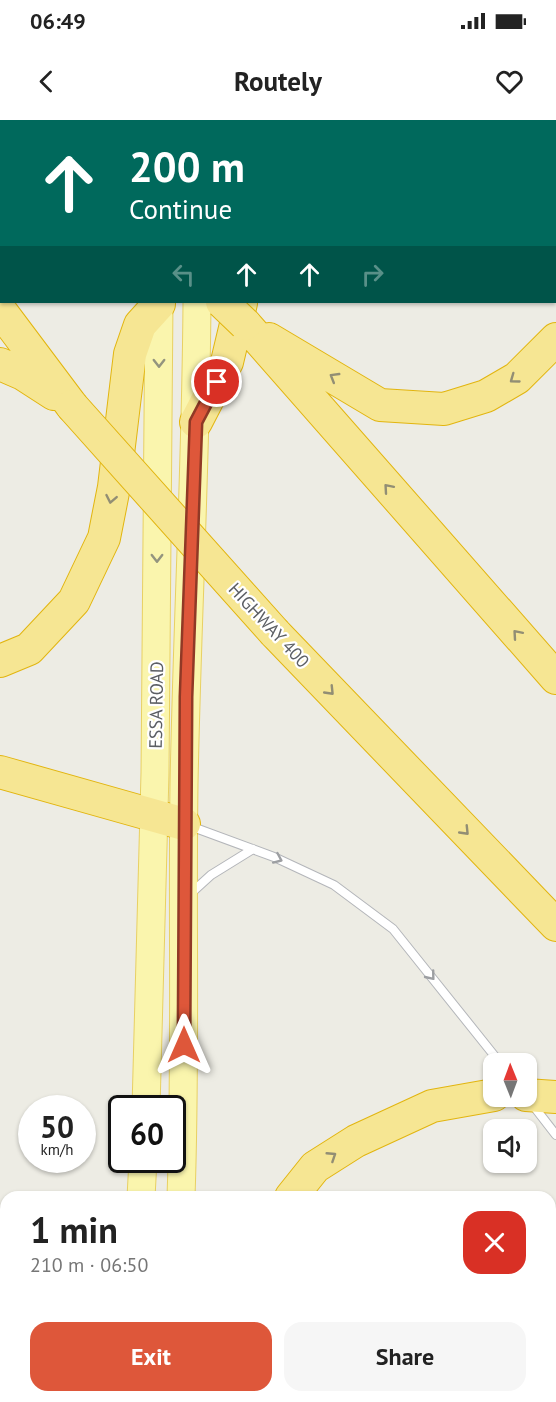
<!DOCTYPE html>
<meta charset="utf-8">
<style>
:root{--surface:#fff;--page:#f6f6f6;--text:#222;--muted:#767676;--accent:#de573a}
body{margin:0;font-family:"PT Sans",sans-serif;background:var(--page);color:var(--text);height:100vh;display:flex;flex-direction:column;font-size:22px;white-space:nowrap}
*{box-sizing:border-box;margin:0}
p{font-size:20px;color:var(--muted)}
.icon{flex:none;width:33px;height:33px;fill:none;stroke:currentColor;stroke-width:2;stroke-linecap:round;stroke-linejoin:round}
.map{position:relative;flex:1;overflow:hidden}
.panel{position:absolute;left:0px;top:1071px;width:556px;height:212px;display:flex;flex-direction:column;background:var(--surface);border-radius:18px 18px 0 0;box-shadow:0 2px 4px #0004}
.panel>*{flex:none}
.hud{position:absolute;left:0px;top:0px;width:556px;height:183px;box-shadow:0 2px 4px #0004;background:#00695c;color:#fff;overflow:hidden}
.needle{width:39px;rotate:359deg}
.tools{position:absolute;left:483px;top:933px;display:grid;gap:12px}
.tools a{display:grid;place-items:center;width:54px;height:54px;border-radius:12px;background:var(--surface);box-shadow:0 2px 4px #0004;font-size:30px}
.speed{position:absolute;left:18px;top:975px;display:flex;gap:12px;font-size:30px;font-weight:700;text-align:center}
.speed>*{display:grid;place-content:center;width:78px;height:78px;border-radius:50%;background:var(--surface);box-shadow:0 2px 4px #0004;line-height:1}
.speed small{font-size:15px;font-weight:400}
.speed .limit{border:3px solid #111;border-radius:9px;background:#fff;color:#111}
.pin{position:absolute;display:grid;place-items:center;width:51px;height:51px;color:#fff;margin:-26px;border:3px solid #fff;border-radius:50%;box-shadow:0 2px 6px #0007}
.me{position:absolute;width:66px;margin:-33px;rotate:0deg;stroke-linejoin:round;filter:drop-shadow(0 0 4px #0008)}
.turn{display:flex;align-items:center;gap:21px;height:126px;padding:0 30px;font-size:27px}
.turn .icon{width:78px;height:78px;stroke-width:2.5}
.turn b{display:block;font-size:42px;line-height:51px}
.lanes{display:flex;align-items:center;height:57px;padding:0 30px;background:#0003;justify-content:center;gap:30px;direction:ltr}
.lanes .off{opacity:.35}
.round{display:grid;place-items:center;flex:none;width:63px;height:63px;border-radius:18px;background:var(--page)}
.headline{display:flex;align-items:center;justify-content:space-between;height:102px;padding:0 30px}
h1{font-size:36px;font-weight:800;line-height:45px}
.action{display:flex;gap:12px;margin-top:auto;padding:12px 30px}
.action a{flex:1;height:69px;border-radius:18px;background:var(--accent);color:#fff;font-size:24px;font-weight:800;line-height:69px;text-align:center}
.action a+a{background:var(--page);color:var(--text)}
.status{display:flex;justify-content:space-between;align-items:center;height:42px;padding:0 30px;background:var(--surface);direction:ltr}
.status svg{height:16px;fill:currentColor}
header{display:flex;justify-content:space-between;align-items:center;height:78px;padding:0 30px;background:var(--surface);font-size:27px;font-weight:800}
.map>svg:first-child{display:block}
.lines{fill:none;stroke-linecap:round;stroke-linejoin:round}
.service-casing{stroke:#b4b6ba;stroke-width:10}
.primary-casing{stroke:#e8d063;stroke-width:29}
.motorway-casing{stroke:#e2b50f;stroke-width:34}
.service{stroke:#fff;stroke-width:8}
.primary{stroke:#faf5ad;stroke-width:27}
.motorway{stroke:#f6e693;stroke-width:32}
.motorway-bridge-casing{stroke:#e2b50f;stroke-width:34;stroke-linecap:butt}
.motorway-bridge{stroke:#f6e693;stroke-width:32}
.oneway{stroke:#93947e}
.oneway2{stroke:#928e74}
.oneway3{stroke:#9d9fa2}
.route-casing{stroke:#903926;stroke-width:15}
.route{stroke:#de573a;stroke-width:10}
.labels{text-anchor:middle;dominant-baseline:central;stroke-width:4.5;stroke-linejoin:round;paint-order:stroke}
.street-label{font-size:18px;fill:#5c5f64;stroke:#fff}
</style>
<div class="status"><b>06:49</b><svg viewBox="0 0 49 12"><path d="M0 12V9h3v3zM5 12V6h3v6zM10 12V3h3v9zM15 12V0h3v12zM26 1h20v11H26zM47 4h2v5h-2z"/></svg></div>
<header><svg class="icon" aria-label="back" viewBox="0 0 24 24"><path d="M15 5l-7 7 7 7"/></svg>Routely<svg class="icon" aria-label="heart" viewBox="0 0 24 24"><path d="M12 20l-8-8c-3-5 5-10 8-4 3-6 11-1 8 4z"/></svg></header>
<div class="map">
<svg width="556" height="1282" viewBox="0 0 556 1282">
<rect width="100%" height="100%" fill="#edece4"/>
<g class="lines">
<defs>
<path id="service" d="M190,706L274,737L334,765L393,809L501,944
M189,775L211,755L253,729
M532,984L556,1015
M550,1138L556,1142
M550,1250L556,1249
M288,1282L291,1276
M456,1282L472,1276"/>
<path id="primary" d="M163,2V0
M199,2V0
M146,988L155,653L159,182
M141,1077L143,1040
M181,1077C186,940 182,803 184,665C187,504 196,343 197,182
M111,1282L112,1276
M156,1282L157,1276"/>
<path id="motorway" d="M53,0L54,2
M538,0L540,2
M311,2L313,0
M0,190L72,286
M245,204L556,558
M269,219L380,285L444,289L486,276L517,258L556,219
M0,244L23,254L54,274
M196,302L227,242L241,183
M275,513L556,805
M0,541L29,529L74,481L104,418L114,367L130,234L140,205L159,184
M0,652L184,704
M526,975L556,977
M291,1077L315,1047L356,1021L432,986L494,975
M203,1282L205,1276"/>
</defs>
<use href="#service" class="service-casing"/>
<use href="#primary" class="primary-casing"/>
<use href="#motorway" class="motorway-casing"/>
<use href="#service" class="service"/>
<use href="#primary" class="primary"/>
<use href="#motorway" class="motorway"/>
<defs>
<path id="motorway-bridge" d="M222,182L245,204
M72,286L275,513"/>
</defs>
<use href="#motorway-bridge" class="motorway-bridge-casing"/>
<use href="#motorway-bridge" class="motorway-bridge"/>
</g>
<defs><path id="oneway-chevron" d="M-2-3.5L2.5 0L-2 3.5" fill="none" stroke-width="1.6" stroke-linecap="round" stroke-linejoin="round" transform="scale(1.5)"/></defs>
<g class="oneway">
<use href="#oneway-chevron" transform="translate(159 243) rotate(90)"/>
<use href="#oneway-chevron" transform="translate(157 438) rotate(90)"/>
</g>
<g class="oneway2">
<use href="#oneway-chevron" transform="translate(334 257) rotate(-149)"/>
<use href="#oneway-chevron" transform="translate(514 259) rotate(144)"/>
<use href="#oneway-chevron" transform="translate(388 368) rotate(-131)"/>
<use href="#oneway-chevron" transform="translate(111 379) rotate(101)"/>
<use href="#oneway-chevron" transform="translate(517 514) rotate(-131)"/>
<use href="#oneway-chevron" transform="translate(330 571) rotate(46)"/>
<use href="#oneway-chevron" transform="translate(465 711) rotate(46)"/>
<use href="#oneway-chevron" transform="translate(332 1036) rotate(-33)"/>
</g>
<g class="oneway3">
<use href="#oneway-chevron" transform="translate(278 739) rotate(24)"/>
<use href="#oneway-chevron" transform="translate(431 856) rotate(51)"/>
</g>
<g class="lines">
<defs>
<path id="route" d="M184,925L186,577L196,302L217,262"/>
</defs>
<use href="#route" class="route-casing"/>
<use href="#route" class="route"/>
</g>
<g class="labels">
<g class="street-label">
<text transform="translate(269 505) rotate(47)">HIGHWAY 400</text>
<text transform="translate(156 585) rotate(-89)">ESSA ROAD</text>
</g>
</g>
</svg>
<div class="tools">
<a><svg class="needle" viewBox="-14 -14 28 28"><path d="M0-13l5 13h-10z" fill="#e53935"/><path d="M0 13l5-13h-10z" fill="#767676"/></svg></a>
<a><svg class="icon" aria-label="sound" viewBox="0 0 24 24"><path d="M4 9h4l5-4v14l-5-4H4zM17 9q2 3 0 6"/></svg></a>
</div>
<div class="speed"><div>50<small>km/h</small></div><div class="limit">60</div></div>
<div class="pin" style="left:217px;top:262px;background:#d93025"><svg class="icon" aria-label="arrive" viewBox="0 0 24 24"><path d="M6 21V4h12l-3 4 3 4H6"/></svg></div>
<svg class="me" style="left:184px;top:925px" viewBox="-20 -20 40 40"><path d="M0-17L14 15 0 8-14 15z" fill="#de573a" stroke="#fff" stroke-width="4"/></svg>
<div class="hud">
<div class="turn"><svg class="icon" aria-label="ahead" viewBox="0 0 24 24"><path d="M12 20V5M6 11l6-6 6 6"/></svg><div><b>200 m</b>Continue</div></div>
<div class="lanes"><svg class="icon off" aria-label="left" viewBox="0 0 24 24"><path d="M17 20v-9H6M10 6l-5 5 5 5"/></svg><svg class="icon" aria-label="ahead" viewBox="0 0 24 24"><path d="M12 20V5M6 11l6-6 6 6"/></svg><svg class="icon" aria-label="ahead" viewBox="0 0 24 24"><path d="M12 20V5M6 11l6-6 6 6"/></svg><svg class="icon off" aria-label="right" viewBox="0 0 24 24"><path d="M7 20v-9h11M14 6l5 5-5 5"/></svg></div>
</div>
<section class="panel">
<div class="headline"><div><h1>1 min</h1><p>210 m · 06:50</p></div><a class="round" style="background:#d93025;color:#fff"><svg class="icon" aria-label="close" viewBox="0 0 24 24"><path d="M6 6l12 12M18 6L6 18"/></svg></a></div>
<div class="action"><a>Exit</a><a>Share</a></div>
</section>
</div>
